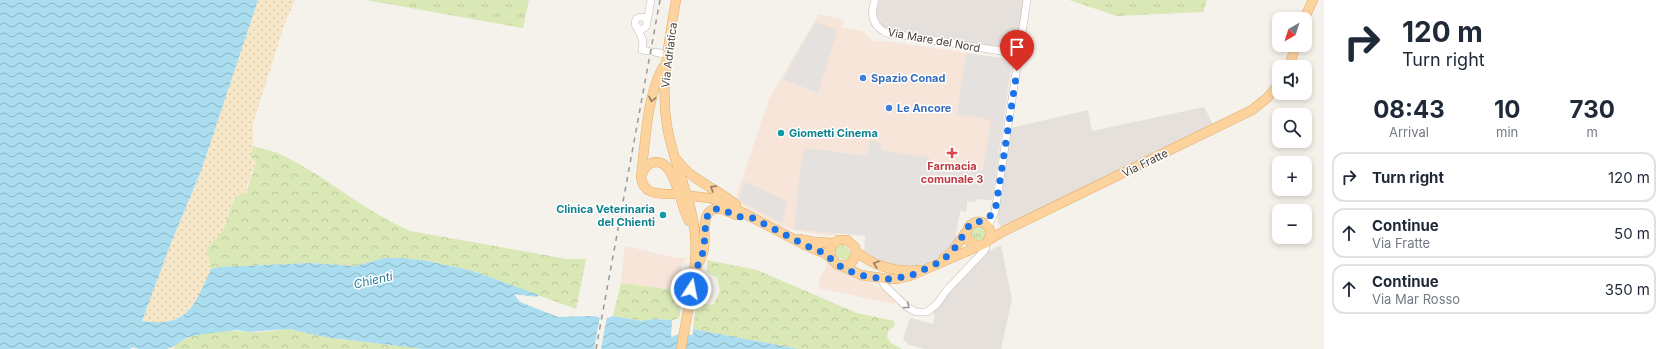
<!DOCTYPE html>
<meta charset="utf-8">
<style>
:root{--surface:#fff;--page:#f6f6f7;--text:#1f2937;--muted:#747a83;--line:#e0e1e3}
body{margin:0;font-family:Inter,sans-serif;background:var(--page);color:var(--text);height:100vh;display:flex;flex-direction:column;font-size:15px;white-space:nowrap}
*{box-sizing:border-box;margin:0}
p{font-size:13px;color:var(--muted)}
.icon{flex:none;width:22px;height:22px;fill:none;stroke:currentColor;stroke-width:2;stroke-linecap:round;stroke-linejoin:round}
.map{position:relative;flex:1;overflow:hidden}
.sheet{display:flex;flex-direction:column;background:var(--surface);width:340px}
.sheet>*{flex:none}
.top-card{background:#fff;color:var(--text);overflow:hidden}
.needle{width:26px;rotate:219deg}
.fabs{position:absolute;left:1272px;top:12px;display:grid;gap:8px}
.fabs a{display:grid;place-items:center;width:40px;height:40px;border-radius:8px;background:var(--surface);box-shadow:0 2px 6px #0003;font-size:20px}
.pin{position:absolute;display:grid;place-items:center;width:34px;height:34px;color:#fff;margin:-41px -17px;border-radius:50% 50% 50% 0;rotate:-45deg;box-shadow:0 0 4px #0007}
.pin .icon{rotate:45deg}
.me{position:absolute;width:44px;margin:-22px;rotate:11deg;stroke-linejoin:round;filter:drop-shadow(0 0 3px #0008)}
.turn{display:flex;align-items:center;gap:14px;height:84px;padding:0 12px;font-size:18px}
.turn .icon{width:52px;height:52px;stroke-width:2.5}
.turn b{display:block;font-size:28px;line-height:34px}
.eta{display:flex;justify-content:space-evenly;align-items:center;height:68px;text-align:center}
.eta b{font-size:24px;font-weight:700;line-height:28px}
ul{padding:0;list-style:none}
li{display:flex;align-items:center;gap:12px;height:50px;margin:0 8px 6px;padding:0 4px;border:2px solid var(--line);border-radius:12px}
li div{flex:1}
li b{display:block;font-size:15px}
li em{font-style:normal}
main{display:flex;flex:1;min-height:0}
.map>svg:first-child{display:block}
.commercial{fill:#f6e5d8}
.industrial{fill:#e5e0dc}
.grass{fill:url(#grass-tufts)}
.forest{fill:url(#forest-crowns)}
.sand{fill:url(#sand-dots)}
.parking{fill:#e4e1df}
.water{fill:url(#water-waves)}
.pier{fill:#f5f1eb}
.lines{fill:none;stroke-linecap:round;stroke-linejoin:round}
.minor-casing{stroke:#c1b7ae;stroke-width:8}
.major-casing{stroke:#e2ad6c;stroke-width:10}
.minor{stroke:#fff;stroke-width:7}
.major{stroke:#fcd39d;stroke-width:9}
.rail{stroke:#999;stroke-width:1.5;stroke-dasharray:5 5;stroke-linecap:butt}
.oneway{stroke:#917b61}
.oneway2{stroke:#9b9692}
.route{stroke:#1a73e8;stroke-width:7;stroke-dasharray:0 12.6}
.shop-dot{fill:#3f7fe0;stroke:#fff;stroke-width:1.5}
.culture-dot{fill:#0f9aa8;stroke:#fff;stroke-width:1.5}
.health-dot{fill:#e0444e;stroke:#fff;stroke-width:1.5}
.labels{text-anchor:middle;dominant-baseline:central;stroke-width:3;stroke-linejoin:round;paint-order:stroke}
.street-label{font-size:11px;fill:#4a4139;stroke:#fff}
.shop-label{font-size:11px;font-weight:bold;fill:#366cbe;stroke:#fff;text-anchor:start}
.culture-label{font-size:11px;font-weight:bold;fill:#0d838f;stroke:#fff;text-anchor:start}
.health-label{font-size:11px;font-weight:bold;fill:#be3a42;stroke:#fff}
.water-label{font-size:12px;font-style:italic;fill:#2e7e9c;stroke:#fff}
</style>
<main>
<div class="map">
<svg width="1324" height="349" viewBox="0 0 1324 349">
<defs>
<pattern id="grass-tufts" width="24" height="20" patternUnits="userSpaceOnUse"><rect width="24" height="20" fill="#d9e8b5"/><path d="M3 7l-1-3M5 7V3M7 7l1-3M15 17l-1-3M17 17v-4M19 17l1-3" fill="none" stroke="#bcc89c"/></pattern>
<pattern id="forest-crowns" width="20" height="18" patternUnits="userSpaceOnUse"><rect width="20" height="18" fill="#d9e8b5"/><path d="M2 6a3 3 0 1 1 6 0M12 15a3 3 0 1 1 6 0" fill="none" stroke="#bcc89c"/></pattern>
<pattern id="sand-dots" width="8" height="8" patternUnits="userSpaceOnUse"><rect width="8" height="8" fill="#f7e7c9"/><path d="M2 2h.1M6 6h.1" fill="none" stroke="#d5c7ad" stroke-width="1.8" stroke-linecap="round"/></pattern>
<pattern id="water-waves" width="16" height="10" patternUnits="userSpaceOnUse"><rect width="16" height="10" fill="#aaddf0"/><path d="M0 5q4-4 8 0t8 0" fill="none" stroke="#8cb5c3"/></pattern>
</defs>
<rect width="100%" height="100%" fill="#f5f1eb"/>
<path class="commercial" d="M819,14L844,20L842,27L864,32L871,40L877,42L887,41L1001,58L1009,64L1011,69L992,200L977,199L975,202L967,201L966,212L960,211L954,246L936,259L922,265L865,241V236L840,233L830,236L795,230L781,226L750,210L735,200L769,99Z
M625,246L676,258H686L682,266L681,274L684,275L682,291L621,283Z
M828,263L886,290L894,298L895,304L818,288L820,278Z"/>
<path class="industrial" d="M879,0H1024L1016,49L886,29L881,24L876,14Z
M1204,107L1214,126L1002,227L1000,226L998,222V210L1011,128L1088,110L1092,131Z
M1001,245L1012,299L1001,349H925L909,345L903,339L910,318L933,324L935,317L933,311L961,277L989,251Z"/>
<path class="grass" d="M366,0H529L523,28Z
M1069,0H1207L1203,12L1117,16Z
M975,226H984L987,229L985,239L978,242L971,240L970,231Z
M841,245C847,246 849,249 851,254L849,259L842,260L835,256L834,249L837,246Z"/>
<path class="forest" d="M253,146C262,149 273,151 282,155C327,177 364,211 410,231L567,259H586L576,309L473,271L428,261L403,258H385L355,266L310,263L221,267L211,269L206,249L223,230L235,196L246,193L256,163L250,156Z
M707,260L757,270L857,313L894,321L895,326L888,331L887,337L891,343L902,349H799L693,329L696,303L713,305L720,291L717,278L707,272Z
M621,283L682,291L683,297L679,318L673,320L654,319L640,321L613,316Z
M289,329L325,337L423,349H173C181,334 221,330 237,331C241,331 245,332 249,332C262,333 276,330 289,329Z"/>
<path class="sand" d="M258,0H295L285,23L253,123V146L250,156L256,163L252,171L245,193L235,196L223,230L206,249C207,255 211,264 210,270C209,276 205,282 203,287C189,318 175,326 141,321L171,243L201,171Z"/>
<path class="parking" d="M816,21L837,31L818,93L783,79Z
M966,53L1001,58L1009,64L1011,69L992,200L977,199L975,202L967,201L966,212L960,211L954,246L948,253L922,265L915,267H902L883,264L864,253L865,236L794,229L799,180L802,157L806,148L865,156L868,154L870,140L882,143L881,150L927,157L941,167L955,170L956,167L983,171L991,120L957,114Z
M745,182L787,201L782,223L738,200Z"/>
<path class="water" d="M0,0H258L201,171L171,243L142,321C188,328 194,306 211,269L221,267L310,263L355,266L385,258H403L428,261L473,271L539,295L537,297L514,294L520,302L558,317L594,316L605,319L613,316L640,321L654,319L672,320L671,337L679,334L693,335V329L799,349H423L325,337L289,329L248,332L237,330L197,335L186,338L174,346L167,349H139L132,347L131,349H0Z"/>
<path class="pier" d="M600,316H607L601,349H594Z"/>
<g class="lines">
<defs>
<path id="minor" d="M875,0C870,14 872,26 887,33L1001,51L1019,56
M635 23a6 6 0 1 1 12 0a6 6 0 1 1-12 0Z
M647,22L651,0
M637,27L643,41L642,50L648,51
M655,52L667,55
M988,226L995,212L1027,0
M881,279L885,286L907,307L916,312H927L937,304L946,291L984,251L986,247L985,244"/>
<path id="major" d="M676,0C669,42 660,84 667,126C673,163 692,198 695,235C698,273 687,312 681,349
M1304,19L1313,0
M664,66C647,92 645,146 641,177C643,195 659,194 673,194
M1289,67L1296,45
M678,161C692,181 718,189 736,205
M642,174C644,168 648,163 655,162C676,160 680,207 689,221
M691,196L709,198L722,202L807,246L826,254L838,265L845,266L852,262L856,255L855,247L847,240H838L831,246L830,257
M799,239L815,242L833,243
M989,240L1004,231L1252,110L1267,98L1279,84
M857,252C873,266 897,273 919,270
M944,258L951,253L966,232
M842,266L861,275L888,279H897L910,276L986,243C998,230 982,214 969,226L966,234L969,241L978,246
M696,268C700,261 703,255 704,248C706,237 700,212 715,209C722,207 730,213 736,215"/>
</defs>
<use href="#minor" class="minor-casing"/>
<use href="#major" class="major-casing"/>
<use href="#minor" class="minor"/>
<use href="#major" class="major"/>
<path class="rail" d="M596,349L660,0"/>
</g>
<defs><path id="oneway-chevron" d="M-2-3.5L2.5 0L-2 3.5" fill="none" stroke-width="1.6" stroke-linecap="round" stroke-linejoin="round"/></defs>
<g class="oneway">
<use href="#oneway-chevron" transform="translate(652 99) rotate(102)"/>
<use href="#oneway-chevron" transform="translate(713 188) rotate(-148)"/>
<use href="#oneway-chevron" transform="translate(876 264) rotate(-161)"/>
</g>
<use class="oneway2" href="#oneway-chevron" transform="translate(907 306) rotate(37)"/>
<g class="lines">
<path class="route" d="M691,289L695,270L701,260L704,247L706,219L710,211L715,209H720L741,217L753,218L807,246L826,254L836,264L854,273L868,277L888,279L910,276L940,262L951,253L957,245L970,224L985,220L995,212L1017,71"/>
</g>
<g class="shop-dot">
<circle cx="863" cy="78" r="4"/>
<circle cx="889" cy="108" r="4"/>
</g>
<g class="culture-dot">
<circle cx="781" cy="133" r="4"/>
<circle cx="663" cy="215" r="4"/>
</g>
<path class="health-dot" d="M950 147h4v4h4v4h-4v4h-4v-4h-4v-4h4z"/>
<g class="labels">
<g class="street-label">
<text transform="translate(934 40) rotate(10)">Via Mare del Nord</text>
<text transform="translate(669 55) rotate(-83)">Via Adriatica</text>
<text transform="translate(1145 163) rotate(-26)">Via Fratte</text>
</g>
<g class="shop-label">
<text x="871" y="78">Spazio Conad</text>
<text x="897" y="108">Le Ancore</text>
</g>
<g class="culture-label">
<text x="789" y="133">Giometti Cinema</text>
<text x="655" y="209" text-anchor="end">Clinica Veterinaria<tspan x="655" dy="13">del Chienti</tspan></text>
</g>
<g class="health-label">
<text x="952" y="166">Farmacia<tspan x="952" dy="13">comunale 3</tspan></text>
</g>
<g class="water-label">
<text transform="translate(373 280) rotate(-13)">Chienti</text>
</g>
</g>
</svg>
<div class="fabs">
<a><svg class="needle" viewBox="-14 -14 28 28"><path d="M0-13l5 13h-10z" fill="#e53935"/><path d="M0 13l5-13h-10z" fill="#747a83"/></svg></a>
<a><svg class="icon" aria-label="sound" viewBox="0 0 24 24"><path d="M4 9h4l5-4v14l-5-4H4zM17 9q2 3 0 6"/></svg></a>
<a><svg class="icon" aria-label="search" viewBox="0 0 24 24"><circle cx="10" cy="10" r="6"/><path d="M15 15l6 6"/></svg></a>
<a>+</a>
<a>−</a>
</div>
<div class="pin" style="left:1017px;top:71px;background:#d93025"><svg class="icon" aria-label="arrive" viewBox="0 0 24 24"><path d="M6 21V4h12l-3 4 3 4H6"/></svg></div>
<svg class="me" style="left:691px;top:289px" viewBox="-20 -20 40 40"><circle r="17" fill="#1a73e8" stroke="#fff" stroke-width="3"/><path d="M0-11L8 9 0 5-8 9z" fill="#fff"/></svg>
</div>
<section class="sheet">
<div class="top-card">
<div class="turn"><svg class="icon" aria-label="right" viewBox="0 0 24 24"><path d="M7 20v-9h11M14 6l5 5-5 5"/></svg><div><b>120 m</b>Turn right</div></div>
</div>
<div class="eta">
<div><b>08:43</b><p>Arrival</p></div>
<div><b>10</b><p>min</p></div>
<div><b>730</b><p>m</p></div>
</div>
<ul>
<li><svg class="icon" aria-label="right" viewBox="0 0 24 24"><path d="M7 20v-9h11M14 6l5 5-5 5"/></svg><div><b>Turn right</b></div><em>120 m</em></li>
<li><svg class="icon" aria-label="ahead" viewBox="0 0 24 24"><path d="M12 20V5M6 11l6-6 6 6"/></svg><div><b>Continue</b><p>Via Fratte</p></div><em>50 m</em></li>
<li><svg class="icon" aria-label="ahead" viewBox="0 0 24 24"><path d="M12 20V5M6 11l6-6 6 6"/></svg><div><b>Continue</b><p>Via Mar Rosso</p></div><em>350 m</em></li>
</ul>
</section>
</main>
